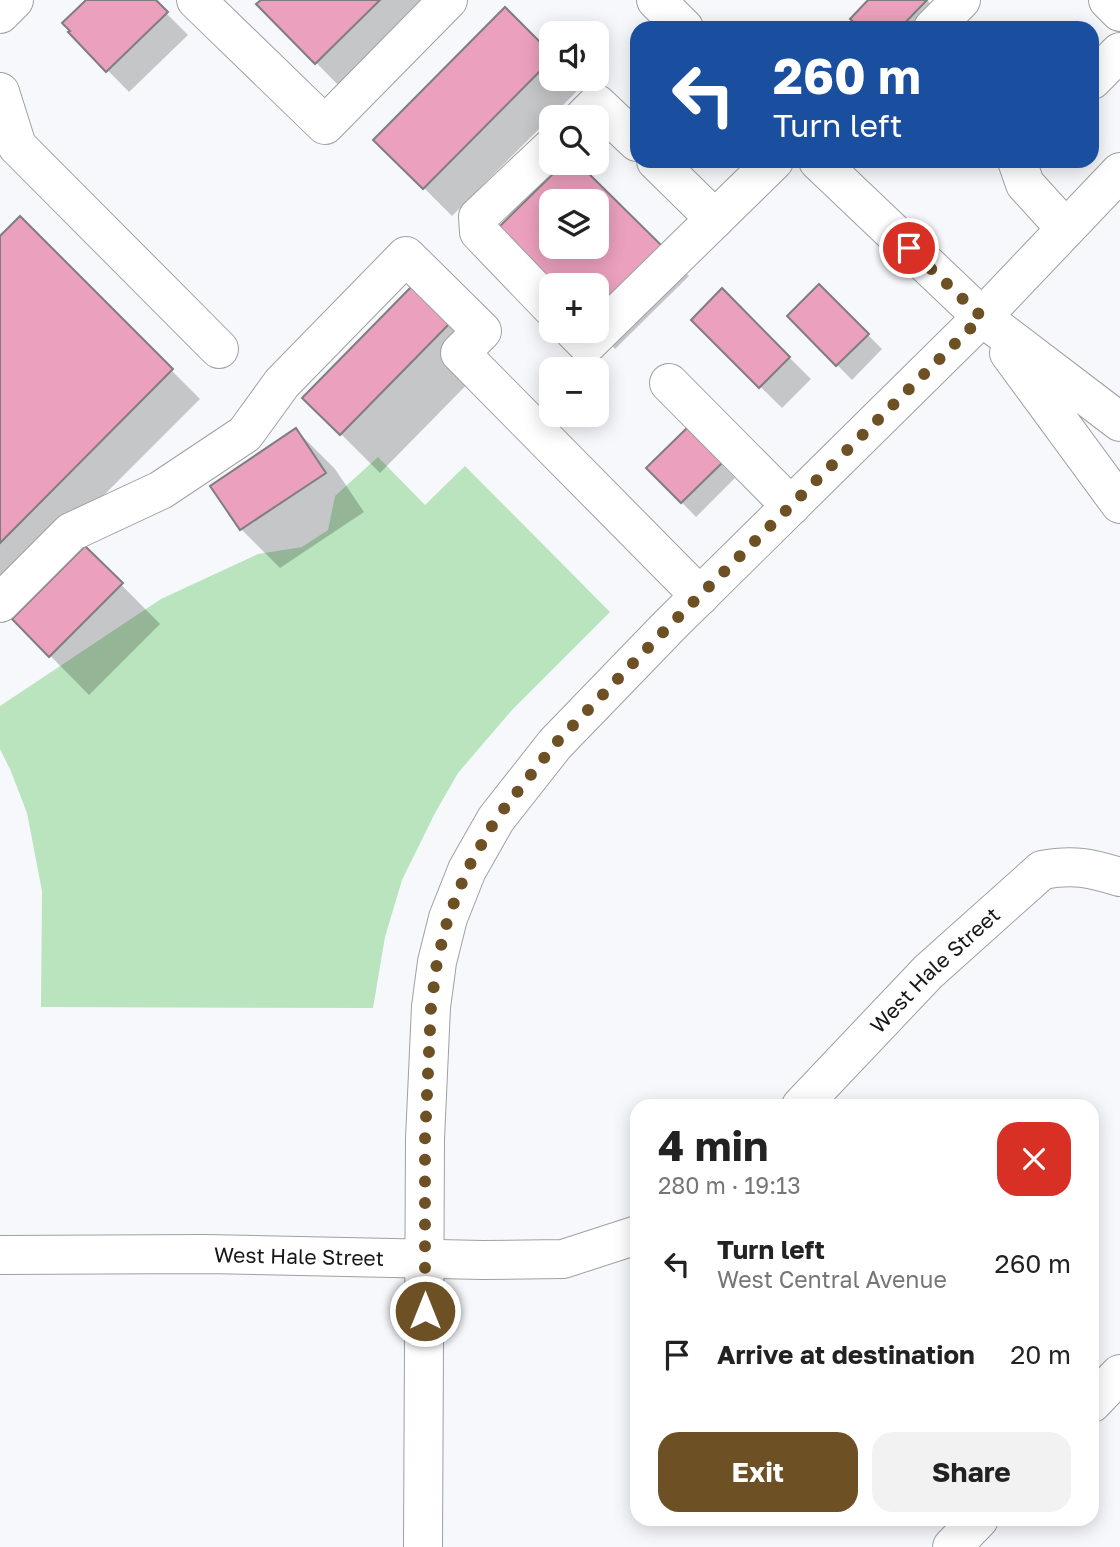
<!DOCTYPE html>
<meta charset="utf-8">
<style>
:root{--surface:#fff;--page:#f2f2f2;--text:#222;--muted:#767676;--accent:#6d5024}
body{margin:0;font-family:"Golos Text",sans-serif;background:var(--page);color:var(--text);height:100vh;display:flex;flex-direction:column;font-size:26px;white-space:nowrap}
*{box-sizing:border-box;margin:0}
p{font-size:23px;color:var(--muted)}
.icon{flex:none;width:38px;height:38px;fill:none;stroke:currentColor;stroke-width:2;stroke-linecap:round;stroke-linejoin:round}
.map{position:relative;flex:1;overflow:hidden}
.details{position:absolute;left:630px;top:1099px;width:469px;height:427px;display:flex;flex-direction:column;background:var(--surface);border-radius:21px;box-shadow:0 4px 18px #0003}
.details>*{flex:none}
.top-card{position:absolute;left:630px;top:21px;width:469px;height:147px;border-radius:21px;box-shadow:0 4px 18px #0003;background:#1a4fa0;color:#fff;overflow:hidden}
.controls{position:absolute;left:539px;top:21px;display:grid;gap:14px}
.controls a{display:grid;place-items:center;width:70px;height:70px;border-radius:14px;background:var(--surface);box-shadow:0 4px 18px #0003;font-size:35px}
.pin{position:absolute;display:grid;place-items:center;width:60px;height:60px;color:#fff;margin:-30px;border:4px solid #fff;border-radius:50%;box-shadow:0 2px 7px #0007}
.me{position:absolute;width:77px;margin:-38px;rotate:0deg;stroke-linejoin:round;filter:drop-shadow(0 0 5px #0008)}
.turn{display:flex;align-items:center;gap:24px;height:147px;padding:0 28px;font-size:32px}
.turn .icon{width:91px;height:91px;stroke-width:2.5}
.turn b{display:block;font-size:49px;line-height:60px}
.round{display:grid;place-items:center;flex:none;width:74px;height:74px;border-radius:21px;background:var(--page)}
.headline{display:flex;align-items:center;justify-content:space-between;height:119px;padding:0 28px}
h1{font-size:42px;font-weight:700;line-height:52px}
.action{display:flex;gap:14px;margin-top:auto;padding:14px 28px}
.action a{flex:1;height:80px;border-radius:21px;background:var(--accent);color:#fff;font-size:28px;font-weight:700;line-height:80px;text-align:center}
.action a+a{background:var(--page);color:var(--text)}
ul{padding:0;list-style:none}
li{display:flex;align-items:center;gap:21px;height:91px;padding:0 28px}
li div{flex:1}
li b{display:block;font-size:26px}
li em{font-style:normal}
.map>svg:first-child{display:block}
.green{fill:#b9e4bd}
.shadow{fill:#0003;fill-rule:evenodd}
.building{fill:#eba0be;stroke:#807d7e;stroke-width:2;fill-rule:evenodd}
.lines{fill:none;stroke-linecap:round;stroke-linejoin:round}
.minor-casing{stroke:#9fa0a2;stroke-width:40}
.major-casing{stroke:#9fa0a2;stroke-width:40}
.minor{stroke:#fff;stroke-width:38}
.major{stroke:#fff;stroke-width:38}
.route{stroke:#6d5024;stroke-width:12;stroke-dasharray:0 21.6}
.labels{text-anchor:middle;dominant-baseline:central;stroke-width:5;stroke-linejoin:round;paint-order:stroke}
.street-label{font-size:21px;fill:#161718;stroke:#fff}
</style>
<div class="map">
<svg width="1120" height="1547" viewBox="0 0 1120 1547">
<rect width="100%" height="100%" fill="#f6f8fb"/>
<path class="green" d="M378,457L425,505L465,466L610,612L512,710L458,773L435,813L402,880L385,937L373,1008L41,1007L42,891L27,813L10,769L0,749V706L161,599L258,554L302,547L328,530L335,496Z"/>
<path class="shadow" d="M88,0H153L188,35L129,92L71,33Z
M263,0H424L338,85L259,4Z
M871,0H927L941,14L928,28H862Z
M505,9L551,55V79H575L582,86L452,216L376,140Z
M567,163H575L689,276L615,349L597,330V285H552L498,231ZM551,201H597V247H551Z
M20,219L200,399L0,599V239Z
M416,285L492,359L380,473L305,398Z
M819,286L882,349L852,380L789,316Z
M722,291L811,379L782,408L693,320Z
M296,430L335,469L364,512L280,568L241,529Z
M687,430L735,478L696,517L648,468Z
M85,548L160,624L89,695L14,619Z"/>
<path class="building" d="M86,0H156L168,12L106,72L68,32L70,31L62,23Z
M261,0H380L315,64L256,4Z
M868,0H927L900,28H860L850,19Z
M505,7L551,53V60L423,189L373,140Z
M564,163H578L662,246L597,311V285H551L495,231ZM551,201H597V247H551Z
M20,216L173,369L0,543V236Z
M416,282L454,319L340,435L302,398Z
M819,284L869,334L836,366L787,316Z
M722,288L790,357L759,388L691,320Z
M296,428L326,473L240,530L210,486Z
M687,428L722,463L681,503L646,468Z
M85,546L123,583L49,657L12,619Z"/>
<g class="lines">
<defs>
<g id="minor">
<path d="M196,0L325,125L448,0"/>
<path d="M1108,0L1120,12"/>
<path d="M0,14L14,0"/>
<path d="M933,28L961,0"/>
<path d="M1092,80L1120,52"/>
<path d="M0,92L17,146L219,349"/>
<path d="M584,117L597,104L637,142"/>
<path d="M551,148L478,217L479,232L551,307"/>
<path d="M656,161L715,219"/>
<path d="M1017,161L1025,184L1065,228"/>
<path d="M574,331L587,344L774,161"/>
<path d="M669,383L791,506"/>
<path d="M0,603L71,532L161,490L245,434L282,383L406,256L482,331L460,353L700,596"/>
<path id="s1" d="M801,1106L928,972L1042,870C1074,864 1090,868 1120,877"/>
<path id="s2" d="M0,1255L205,1254L483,1260L563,1259L637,1235"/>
<path d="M1092,1403L1120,1374"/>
<path d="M423,1547L425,1139L431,1007L437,962L448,918L467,870L496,819L555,744L670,625L982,317L1120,172"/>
<path d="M952,1547L979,1519"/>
</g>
<path id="major" d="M656,0L684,28
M818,161L982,317L1120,422
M1009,353L1120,504"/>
</defs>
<use href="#minor" class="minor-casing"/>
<use href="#major" class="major-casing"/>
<use href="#minor" class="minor"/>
<use href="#major" class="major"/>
</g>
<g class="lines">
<path class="route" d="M425,1311V1139L431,1007L437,962L448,918L467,870L496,819L555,744L670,625L982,317L909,248"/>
</g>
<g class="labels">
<g class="street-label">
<text stroke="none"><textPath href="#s1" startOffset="191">West Hale Street</textPath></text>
<text stroke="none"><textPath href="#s2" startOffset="299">West Hale Street</textPath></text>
</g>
</g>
</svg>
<div class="controls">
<a><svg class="icon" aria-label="sound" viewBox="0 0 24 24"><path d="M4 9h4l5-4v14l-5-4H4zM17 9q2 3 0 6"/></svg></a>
<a><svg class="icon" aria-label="search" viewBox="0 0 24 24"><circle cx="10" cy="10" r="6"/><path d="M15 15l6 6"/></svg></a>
<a><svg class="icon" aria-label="layers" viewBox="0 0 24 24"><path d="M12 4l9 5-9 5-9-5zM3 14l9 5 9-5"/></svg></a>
<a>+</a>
<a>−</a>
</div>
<div class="pin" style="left:909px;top:248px;background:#d93025"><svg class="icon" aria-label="arrive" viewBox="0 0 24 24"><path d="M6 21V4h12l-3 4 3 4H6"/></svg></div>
<svg class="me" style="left:425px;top:1311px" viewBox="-20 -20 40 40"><circle r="17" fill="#6d5024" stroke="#fff" stroke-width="3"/><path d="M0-11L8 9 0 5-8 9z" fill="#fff"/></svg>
<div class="top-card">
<div class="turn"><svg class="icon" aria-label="left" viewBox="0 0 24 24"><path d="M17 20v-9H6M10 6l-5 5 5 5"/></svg><div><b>260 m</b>Turn left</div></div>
</div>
<section class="details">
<div class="headline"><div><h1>4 min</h1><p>280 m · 19:13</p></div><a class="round" style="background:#d93025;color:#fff"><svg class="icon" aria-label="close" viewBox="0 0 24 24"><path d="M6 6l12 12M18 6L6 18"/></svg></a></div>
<ul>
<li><svg class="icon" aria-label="left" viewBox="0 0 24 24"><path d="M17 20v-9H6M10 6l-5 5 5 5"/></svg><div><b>Turn left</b><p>West Central Avenue</p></div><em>260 m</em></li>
<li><svg class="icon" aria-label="arrive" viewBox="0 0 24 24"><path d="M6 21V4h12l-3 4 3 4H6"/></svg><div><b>Arrive at destination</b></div><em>20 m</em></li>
</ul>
<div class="action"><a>Exit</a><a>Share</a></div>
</section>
</div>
